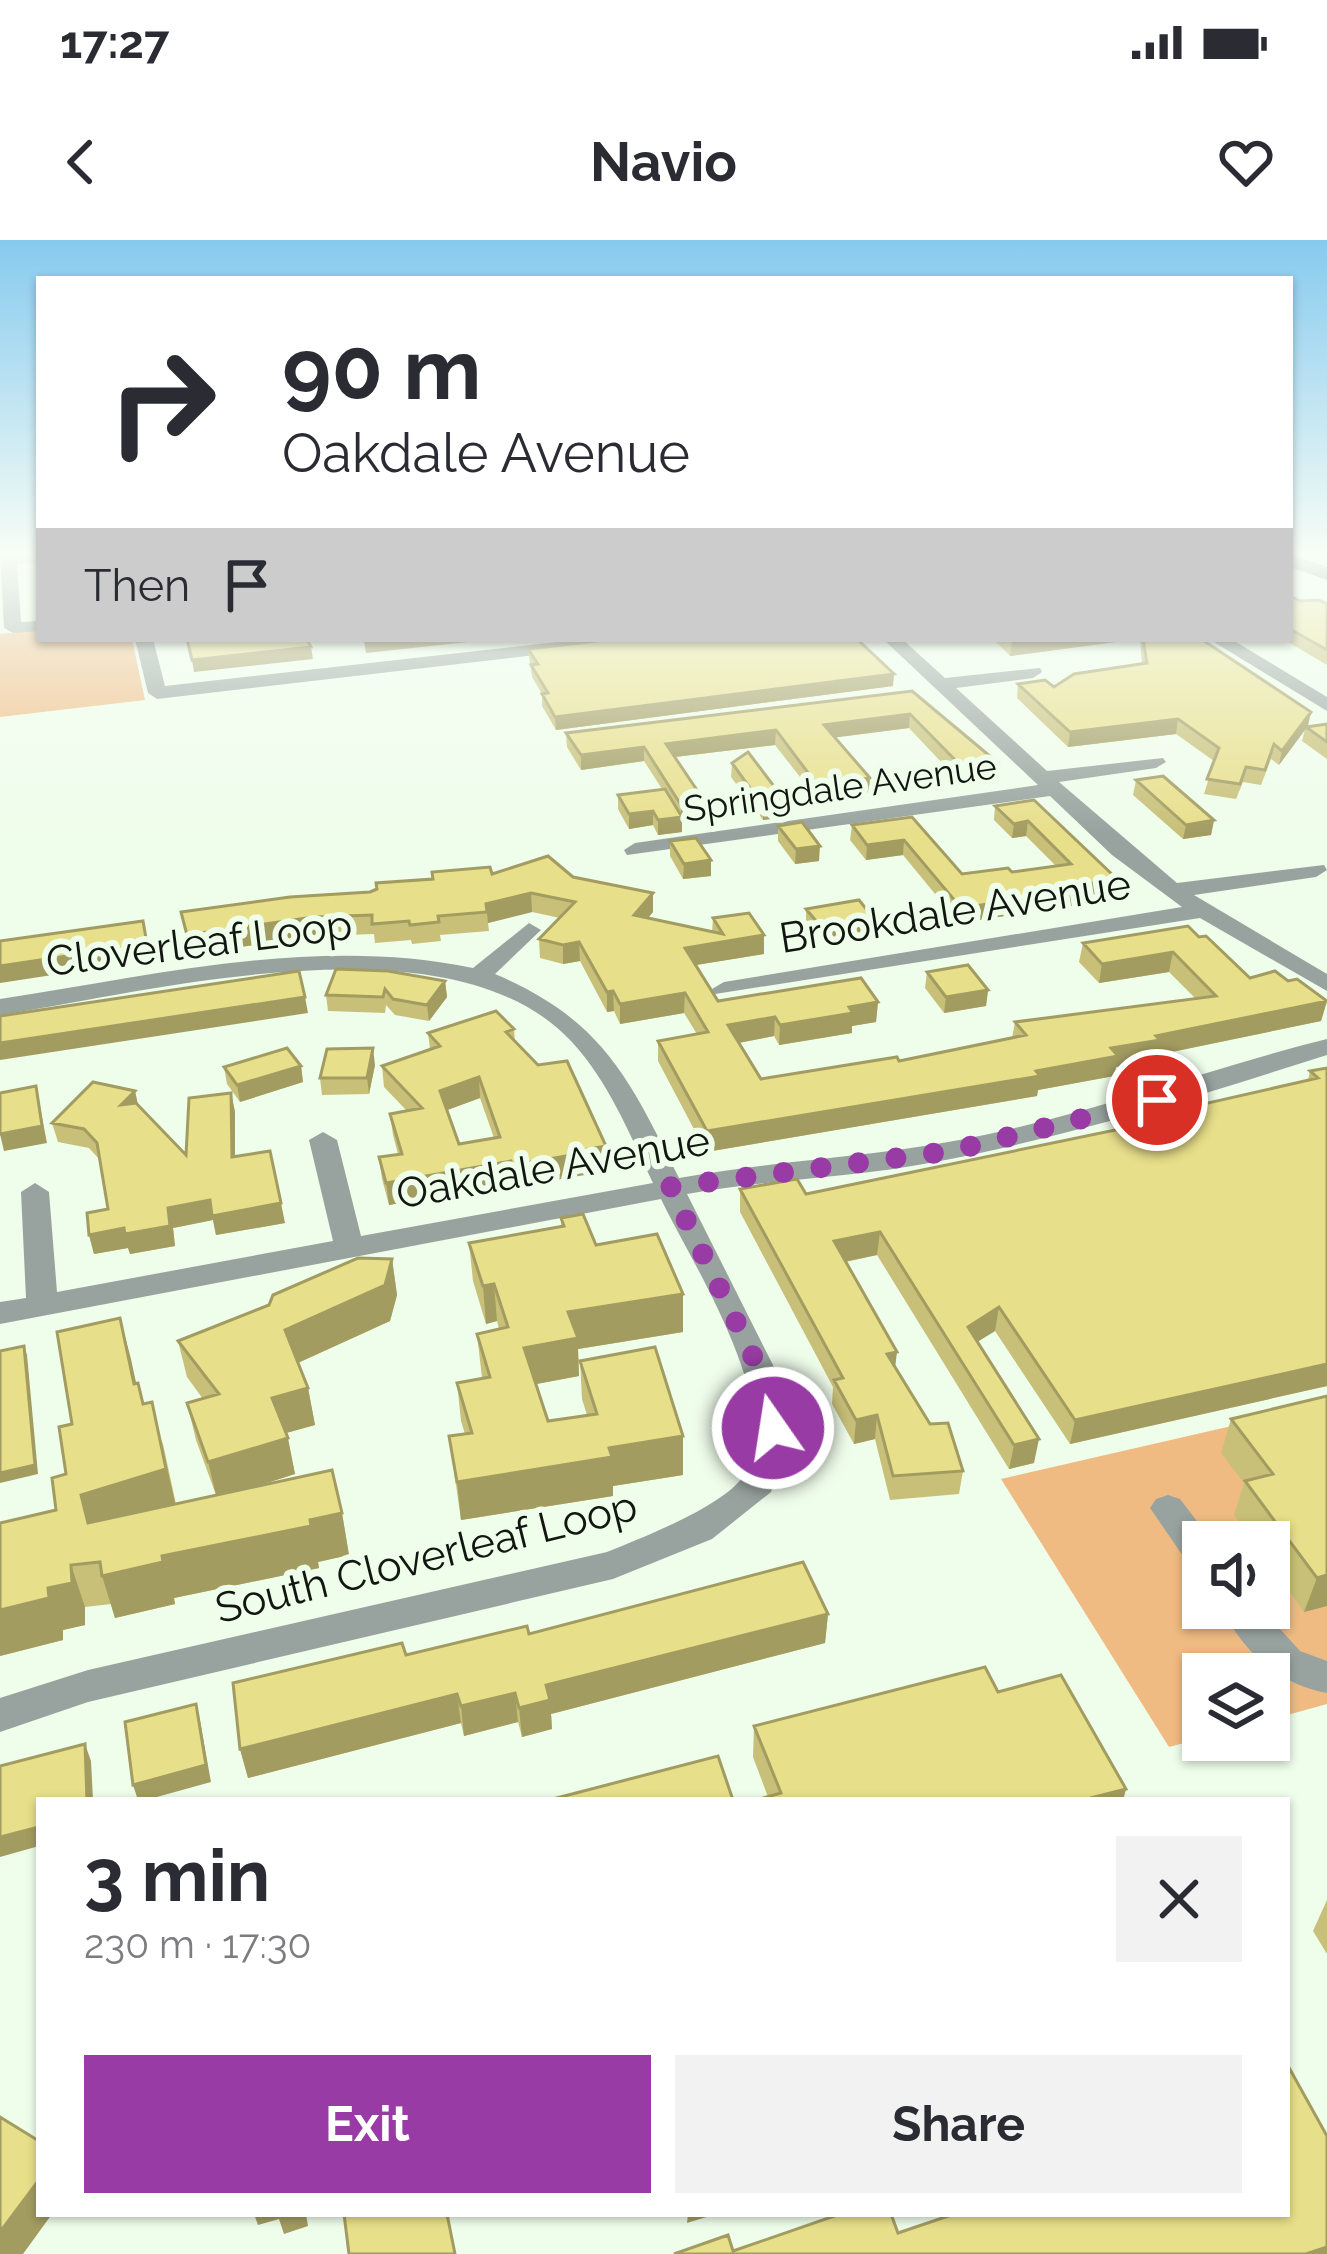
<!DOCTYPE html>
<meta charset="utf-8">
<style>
:root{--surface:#fff;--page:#f2f2f3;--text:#2b2b33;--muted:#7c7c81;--accent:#983ba4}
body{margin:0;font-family:Raleway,sans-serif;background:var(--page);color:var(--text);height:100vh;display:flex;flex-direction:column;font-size:45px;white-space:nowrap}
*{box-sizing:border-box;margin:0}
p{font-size:39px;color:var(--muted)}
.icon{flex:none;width:66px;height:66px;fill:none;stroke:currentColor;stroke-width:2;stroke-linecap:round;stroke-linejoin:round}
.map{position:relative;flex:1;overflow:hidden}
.details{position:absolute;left:36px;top:1557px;width:1254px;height:420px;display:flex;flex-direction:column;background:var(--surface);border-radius:0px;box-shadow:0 3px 9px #0004}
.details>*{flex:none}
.hud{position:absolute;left:36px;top:36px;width:1257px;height:366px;border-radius:0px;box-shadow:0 3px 9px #0004;background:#fff;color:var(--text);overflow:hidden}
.controls{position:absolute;left:1182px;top:1281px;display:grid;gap:24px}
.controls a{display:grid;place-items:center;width:108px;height:108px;border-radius:0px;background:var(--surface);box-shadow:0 3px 9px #0004;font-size:60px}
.pin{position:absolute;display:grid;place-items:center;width:102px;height:102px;color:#fff;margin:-51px;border:6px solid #fff;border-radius:50%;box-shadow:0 3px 12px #0007}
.me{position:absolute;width:132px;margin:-66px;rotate:347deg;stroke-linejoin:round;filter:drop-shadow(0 0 9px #0008)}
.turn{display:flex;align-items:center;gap:42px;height:252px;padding:0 48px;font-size:54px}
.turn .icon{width:156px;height:156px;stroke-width:2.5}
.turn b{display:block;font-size:84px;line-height:102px}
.then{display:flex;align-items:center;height:114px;padding:0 48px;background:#0003;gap:24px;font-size:45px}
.round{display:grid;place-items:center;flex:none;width:126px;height:126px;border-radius:0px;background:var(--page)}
.headline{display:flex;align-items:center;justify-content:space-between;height:204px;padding:0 48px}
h1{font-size:72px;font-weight:700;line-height:90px}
.primary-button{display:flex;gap:24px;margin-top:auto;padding:24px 48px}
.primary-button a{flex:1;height:138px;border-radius:0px;background:var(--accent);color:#fff;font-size:48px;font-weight:700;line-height:138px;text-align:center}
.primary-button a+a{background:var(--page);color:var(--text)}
.status{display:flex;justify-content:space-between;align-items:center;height:84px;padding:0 60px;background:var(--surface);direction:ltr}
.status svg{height:33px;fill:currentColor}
header{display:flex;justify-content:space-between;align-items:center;height:156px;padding:0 48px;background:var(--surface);font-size:54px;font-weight:700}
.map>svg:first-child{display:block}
.green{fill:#efbb83;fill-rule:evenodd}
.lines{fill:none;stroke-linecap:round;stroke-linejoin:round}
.minor{fill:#98a39f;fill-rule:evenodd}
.major{fill:#4b5d57;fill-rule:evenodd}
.wall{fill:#c8c078;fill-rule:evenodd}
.shaded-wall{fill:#a29c61}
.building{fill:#e8df8b;stroke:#a29c61;stroke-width:3;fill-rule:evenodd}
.route{stroke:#983ba4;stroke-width:21;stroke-dasharray:0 37.8}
.labels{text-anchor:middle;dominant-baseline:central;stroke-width:12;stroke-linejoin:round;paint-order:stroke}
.far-street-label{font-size:36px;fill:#111610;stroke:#effdeb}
.street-label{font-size:42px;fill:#111610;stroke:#effdeb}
</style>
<div class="status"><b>17:27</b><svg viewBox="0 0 49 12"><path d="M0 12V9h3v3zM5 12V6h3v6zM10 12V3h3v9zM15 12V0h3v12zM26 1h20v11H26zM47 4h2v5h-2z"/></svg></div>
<header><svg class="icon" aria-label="back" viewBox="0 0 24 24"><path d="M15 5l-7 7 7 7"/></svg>Navio<svg class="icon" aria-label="heart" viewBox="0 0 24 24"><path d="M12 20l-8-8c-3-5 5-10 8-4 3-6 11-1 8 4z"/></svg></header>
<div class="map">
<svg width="1327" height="2014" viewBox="0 0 1327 2014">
<rect width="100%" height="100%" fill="#effdeb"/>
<path class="green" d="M39,390V399H132L145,460L0,477V394Z
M1327,1164V1464L1269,1480V1434H1203V1498L1169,1507L1001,1239ZM1203,1302H1269V1368H1203Z"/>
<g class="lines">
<path class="minor" d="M0,312H39V322L17,324L21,382L39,381V391L13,393L4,388Z
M135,399H153L165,446L583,399H639L630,404L157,459L148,453Z
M883,399H902L945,438L1040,428L1042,432L1033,438L956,448L1047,531L1163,518L1166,522L1156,528L1059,542L1177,643L1324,625L1327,630L1316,637L1194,655L1327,734V751L1200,678L715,754L712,749L724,742L1182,667L1112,615L1050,556L627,615L624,610L635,603L1038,545Z
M1209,399H1231L1327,457V471Z
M529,683L541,690L495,734C604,781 628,837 679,938C782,919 886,917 989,894C1104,869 1214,827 1327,799V815C1198,856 1068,897 935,922C852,938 769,939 687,954L780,1139L790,1188L771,1252L712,1299L613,1339L88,1462L0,1492V1458L88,1430L607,1312C641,1298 725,1266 744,1235C786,1166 692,1024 661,959L0,1084V1062L26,1058L21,952L35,943L49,952L57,1052L333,1001L309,900L323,892L337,900L361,996L653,943C629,893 609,842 571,801C451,673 154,751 0,775V759C154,736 317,695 473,728Z
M1168,1255L1180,1259L1213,1302H1203V1330L1190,1326L1150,1268L1156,1259Z
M1221,1368H1261L1300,1411L1327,1421V1453C1276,1443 1245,1413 1221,1368Z"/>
<path class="major" d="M1290,314L1327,327V340L1290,327Z"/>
</g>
<path class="wall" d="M1290,356L1300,361L1327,364V425L1283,399H1290Z
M993,399H1138L1010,416Z
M1140,399H1201L1307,487L1327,484V519L1302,501L1305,489L1279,525L1271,519L1261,545L1243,542L1236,559L1204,554L1214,521L1176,494L1068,507L1017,458L1018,444L1054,447L1142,424Z
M528,409L893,446L556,490L542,466V454L532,437Z
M912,451L996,537L960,542L909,488L835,497L869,553L818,560L775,505L675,517L704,577L682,580V592L658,595L653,585L629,589L618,569V555L662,549L644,521L581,530L567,507L566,493Z
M732,523L786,577L763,580L731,537Z
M1136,540L1214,580L1211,595L1183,599L1133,555Z
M1034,560L1117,639L1115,654L1086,658L1085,664L959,683L903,615L866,620L850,600L852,585L912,577L962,634L1012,632L1056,626L1026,596L1012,598L994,580L995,566Z
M778,586L819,621L795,624L778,601Z
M670,601L711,636L683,639L670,616Z
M492,634L573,637L653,672L648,678L712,692L713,678L764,714L695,725L718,761L878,762L876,782L852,786V793L779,805L774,796L739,803L761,839L899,821L1012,798L1015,782L1195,758L1169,732L1099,743L1079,722L1083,703L1199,697L1250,738L1288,741L1327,761L1321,781L1157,815L1156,820L1116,827L1114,836L1038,850L1037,856L706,912L658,821V801L697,794L684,773L620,784L614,771L607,772L580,721L563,724L540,718L539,699L560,678L532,672L488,683L489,691L440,695L441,701L412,704L411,700L375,703L374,694L316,696L191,714L181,672L370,652Z
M806,669L874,696L821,703L806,684Z
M927,732L988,750L986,766L944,773L925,748Z
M445,741L447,757L429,781L395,775L386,765L385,773L328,771L326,755Z
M514,789L515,801L606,927L590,930V934L514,947L512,943L389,965L382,939L379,917L398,914L393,895L390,874L407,871L384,847L382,826L430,809L428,793ZM480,858L494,898L459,904L447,870Z
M375,825L369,854L322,855L320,838Z
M301,826L303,842L240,862L227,844L224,827Z
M1327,828V1146L1070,1204L995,1091L977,1102L1034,1223L1009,1229L877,1015L846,1022L895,1128L930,1184L963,1231L959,1254L890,1260L875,1199L854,1204L832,1164L833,1147L740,972V949L806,954L1154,882L1156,877L1190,871V867L1308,840L1310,831Z
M135,851L138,865L186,915L231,853L235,872V917L285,983L216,995L213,980L173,988L175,1006L130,1014L128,1008L94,1014L89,995L108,969L100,920L89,908L58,902L52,883Z
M561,978L596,1005L683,1092L578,1109L579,1136L536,1144L548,1181L587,1175L582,1159L580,1121L683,1235L613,1246V1256L461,1280L449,1196L465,1194L461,1181L457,1143L482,1138L477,1094L499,1089L497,1081L486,1084L473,1041L469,1003L561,986Z
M392,1019L397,1055L390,1081L298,1123L308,1148L315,1185L286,1193L295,1234L253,1247L342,1273L349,1315L318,1322L319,1328L174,1358L175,1364L115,1378L111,1364L85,1367V1385L63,1390V1400L0,1416L56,1270L66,1234L72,1184L120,1078L136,1143H138L144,1164L163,1204L176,1264L216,1255L196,1200L187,1163L203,1159L187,1137L178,1101Z
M1327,1156V1366L1304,1372L1269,1323V1302H1254L1234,1275L1244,1243L1221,1213L1231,1179Z
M828,1374L825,1403L551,1474L552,1489L522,1497L518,1482L464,1496L461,1483L248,1538L240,1509L406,1415L529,1394Z
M998,1452L1126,1549L1123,1560H756L768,1557L753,1517L754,1486Z
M1327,1660V1714L1313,1691Z"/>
<path class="shaded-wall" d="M387,399H496L366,413L364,401Z
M1034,399H1138L1010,416L1012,402Z
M311,407L313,419L194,432L192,420Z
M894,434L893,446L556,490L555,477Z
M1311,472L1308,486L1279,525L1282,511Z
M910,474L909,488L824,499V485Z
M1178,479L1176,494L1068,507L1070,492Z
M776,490L775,505L666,518V504Z
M644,507V521L581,530V515Z
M997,522L996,537L960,542L962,527Z
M870,538L869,553L818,560V546Z
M705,562L704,577L682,580V592L658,595V580L681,577V565Z
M786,562V577L763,580V566Z
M653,571V585L629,589V574Z
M1214,580L1211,595L1183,599L1186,585Z
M1028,581L1026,596L1012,598L1014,584Z
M904,600L903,615L866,620L867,605Z
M820,606L819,621L795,624L796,609Z
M711,620V636L683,639L684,624Z
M1117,639L1115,654L1086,658L1085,664L959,683L961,668Z
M531,653L532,672L488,683L486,664Z
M653,653V672L634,694V675Z
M314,677L316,696L191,714L187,695Z
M875,680L874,696L821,703L822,688Z
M764,695V714L684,727L685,708Z
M579,702L580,721L563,724V705Z
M147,704L151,720L0,743V726Z
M1173,712L1169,732L1099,743L1102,724Z
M445,741L447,757L429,781L427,765Z
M988,750L986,766L944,773L946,757Z
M613,751L614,771L607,772V752Z
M685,753L684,773L620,784V764Z
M305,757L308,773L0,820V803Z
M1327,761L1321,781L1157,815L1156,820L1116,827L1114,836L1038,850L1037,856L706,912L707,891L1036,831L1156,796Z
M878,762L876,782L852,786V793L779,805L780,785L849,767Z
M775,777L774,796L727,805L728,785Z
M373,808L375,825L369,854L367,838Z
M301,826L303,842L240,862L237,845Z
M479,837L480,858L442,872L440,851Z
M36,846L47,903L4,911L0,894Z
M135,851L139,870L121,865Z
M231,853L235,872V937L232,917Z
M606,906V927L590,930V934L514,947L513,925Z
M511,921L512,943L389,965L386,943Z
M210,960L281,963L285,983L216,995L213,980L173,988L175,1006L130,1014L128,1008L94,1014L89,995L168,968Z
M880,992L877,1015L833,1024L834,1001Z
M392,1019L397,1055L390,1081L291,1126L285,1090Z
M494,1044L497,1081L486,1084L483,1046Z
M683,1054V1092L578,1109L579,1136L526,1146L524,1108L568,1072Z
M999,1067L995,1091L964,1110L968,1087Z
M120,1078L131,1119L145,1185L134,1144Z
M24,1106L27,1115L38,1234L0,1243V1233Z
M897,1112L894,1136L887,1114Z
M1327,1124V1146L1070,1204L1075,1180Z
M308,1148L315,1185L279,1195L272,1158Z
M152,1162L177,1271L101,1325L81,1255Z
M877,1175L875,1199L854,1204L856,1180Z
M683,1196V1235L613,1246V1256L461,1280L457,1242L609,1208Z
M288,1198L295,1234L217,1259L208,1222Z
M1039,1199L1034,1223L1009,1229L1014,1205Z
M342,1273L349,1315L318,1322L319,1328L174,1358L175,1364L115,1378L102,1336L162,1316Z
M71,1325L85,1367V1385L63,1390V1400L0,1416V1370L48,1348Z
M1327,1335V1366L1304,1372L1317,1338Z
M828,1374L825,1403L551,1474L552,1489L522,1497L519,1468L546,1445Z
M515,1453L518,1482L464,1496L461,1466Z
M457,1454L461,1483L248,1538L240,1509Z
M196,1464L200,1481L211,1542L146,1560H138L133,1545Z
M85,1504L91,1521L93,1560H87Z
M1126,1549L1123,1560H1083Z
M39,1587V1606L0,1617V1597Z
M39,1940V1974H52L23,2014H0V1992Z
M254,1974H306L308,1986L284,1994L279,1979L258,1985Z
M688,1974H716L687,1983Z
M1327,2007V2014H1306Z"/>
<path class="building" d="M1290,356L1300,361L1319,360L1327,364V410L1290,389Z
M187,399H307L311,407L192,420Z
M614,399H857L894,434L555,477L542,454L548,453L531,425L538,424L528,409Z
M1143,399H1201L1311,472L1282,511L1274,504L1265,530L1246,527L1240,544L1207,539L1219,508L1178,479L1070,492L1018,444L1045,440L1054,447L1074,434L1147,423Z
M912,451L997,522L962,527L910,474L824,485L870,538L818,546L776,490L666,504L705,562L681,565L644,507L581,515L566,493Z
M1327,484V502L1306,487Z
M748,512L786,562L763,566L732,523Z
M1163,536L1214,580L1186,585L1136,540Z
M665,549L682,577L658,580L653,571L629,574L618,555Z
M1034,560L1117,639L1083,644L1088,649L961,668L904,600L867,605L852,585L912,577L962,634L1008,628L1012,632L1071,624L1028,581L1014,584L995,566Z
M802,582L820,606L796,609L778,586Z
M696,598L711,620L684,624L670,601Z
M548,616L573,637L653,653L634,675L723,694L713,678L749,673L764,695L685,708L718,761L861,738L878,762L849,767L853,773L780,785L775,777L728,785L761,839L897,817L899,821L1026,795L1015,782L1216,756L1173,712L1102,724L1083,703L1188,686L1199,697L1206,696L1250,738L1275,731L1288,741L1297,739L1327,761L1156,796L1160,800L1111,808L1118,816L1036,831L1040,836L707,891L658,801L708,792L685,753L620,764L613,751L607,752L579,702L563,705L539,699L575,662L531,653L486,664L487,672L438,676L439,682L410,685L409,681L372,684V675L314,677L187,695L181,672L290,657L370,652L377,649L376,643L433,639L432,632L490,627L492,634Z
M859,660L875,680L822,688L806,669Z
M143,681L147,704L0,726V701Z
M968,725L988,750L946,757L927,732Z
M336,729L388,731L445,741L427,765L393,759L385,749L383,757L326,755Z
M299,731L305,757L0,803V776Z
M496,771L514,789L506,792L538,825L567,821L606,906L588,909L590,912L513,925L511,921L386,943L379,917L402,914L390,874L422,868L382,826L440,806L428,793ZM479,837L500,897L459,904L440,851Z
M287,808L301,826L237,845L224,827Z
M373,808L367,838H320L327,809Z
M1327,828V1124L1075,1180L999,1067L968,1087L1039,1199L1014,1205L880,992L834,1001L897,1112L887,1114L930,1184L948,1183L963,1231L893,1236L877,1175L856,1180L834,1140L843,1138L740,949L797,939L806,954L1159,881L1156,877L1193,870L1190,867L1318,838L1310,831Z
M93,842L135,851L121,865L136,863L186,915L189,858L231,853L232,917L270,911L281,963L212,976L210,960L168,968L170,986L125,994L124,988L89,995L87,973L108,969L97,903L84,889L52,883Z
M36,846L42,886L0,894V853Z
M583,974L596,1005L657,994L683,1054L568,1072L578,1098L524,1108L548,1181L597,1174L580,1121L655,1107L683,1196L609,1208L612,1217L457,1242L449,1196L472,1193L457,1143L490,1137L477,1094L508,1087L494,1044L483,1046L469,1003L564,986L561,978Z
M358,1018L392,1019L385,1045L285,1090L308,1148L272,1158L288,1198L208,1222L187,1163L219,1154L178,1101L269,1065L273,1055Z
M120,1078L134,1144L138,1143L143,1164L152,1162L166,1229L81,1255L88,1283L332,1230L342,1273L310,1280L311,1286L162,1316L163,1322L102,1336L100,1322L71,1325L72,1343L48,1348L49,1358L0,1370V1283L56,1270L52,1238L66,1234L59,1187L72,1184L57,1092Z
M24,1106L35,1225L0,1233V1111Z
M1327,1156V1335L1317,1338L1245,1241L1273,1234L1231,1179Z
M803,1322L828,1374L546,1445L550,1460L519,1468L515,1453L461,1466L457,1454L240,1509L233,1443L402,1403L406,1415L527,1386L529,1394Z
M985,1427L998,1452L1061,1435L1126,1549L1083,1560H756L781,1553L754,1486Z
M196,1464L206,1525L133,1545L125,1482Z
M85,1504L87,1560H39V1587L0,1597V1526Z
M718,1516L733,1560H549Z
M1287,1824L1327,1896V2007L1306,2014H674L728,1995L733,2011L840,1974H891L898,1993L954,1974H1287Z
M0,1877L39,1901V1940L0,1992Z
M344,1974H447L455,2014H349Z"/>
<linearGradient id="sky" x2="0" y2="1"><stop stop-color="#87caef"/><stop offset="0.53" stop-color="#f8fef6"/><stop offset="1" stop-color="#f8fef6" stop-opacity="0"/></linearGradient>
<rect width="1327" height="594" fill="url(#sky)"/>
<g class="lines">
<path class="route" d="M773,1188L764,1139L670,947L951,911L1157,860"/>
</g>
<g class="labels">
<g class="far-street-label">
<text transform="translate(840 547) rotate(-8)">Springdale Avenue</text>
</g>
<g class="street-label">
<text transform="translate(955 671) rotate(-9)">Brookdale Avenue</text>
<text transform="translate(199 703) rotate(-7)">Cloverleaf Loop</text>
<text transform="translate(553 927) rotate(-10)">Oakdale Avenue</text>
<text transform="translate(426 1317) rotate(-14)">South Cloverleaf Loop</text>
</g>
</g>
</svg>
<div class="controls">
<a><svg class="icon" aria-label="sound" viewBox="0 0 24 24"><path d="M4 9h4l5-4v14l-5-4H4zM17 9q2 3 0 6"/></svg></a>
<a><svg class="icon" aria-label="layers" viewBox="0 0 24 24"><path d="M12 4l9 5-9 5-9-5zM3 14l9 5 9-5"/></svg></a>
</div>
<div class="pin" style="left:1157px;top:860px;background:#d93025"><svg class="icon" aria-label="arrive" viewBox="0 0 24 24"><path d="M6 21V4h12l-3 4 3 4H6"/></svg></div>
<svg class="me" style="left:773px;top:1188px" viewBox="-20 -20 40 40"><circle r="17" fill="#983ba4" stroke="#fff" stroke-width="3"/><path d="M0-11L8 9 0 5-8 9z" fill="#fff"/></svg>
<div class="hud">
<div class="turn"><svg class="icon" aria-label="right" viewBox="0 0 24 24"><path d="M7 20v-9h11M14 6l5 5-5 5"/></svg><div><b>90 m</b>Oakdale Avenue</div></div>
<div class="then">Then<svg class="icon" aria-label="arrive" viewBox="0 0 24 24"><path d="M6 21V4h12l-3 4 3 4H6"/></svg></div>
</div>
<section class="details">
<div class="headline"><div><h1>3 min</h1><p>230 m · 17:30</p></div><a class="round"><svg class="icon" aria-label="close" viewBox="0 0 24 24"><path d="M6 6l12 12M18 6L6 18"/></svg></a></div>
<div class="primary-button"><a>Exit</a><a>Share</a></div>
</section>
</div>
